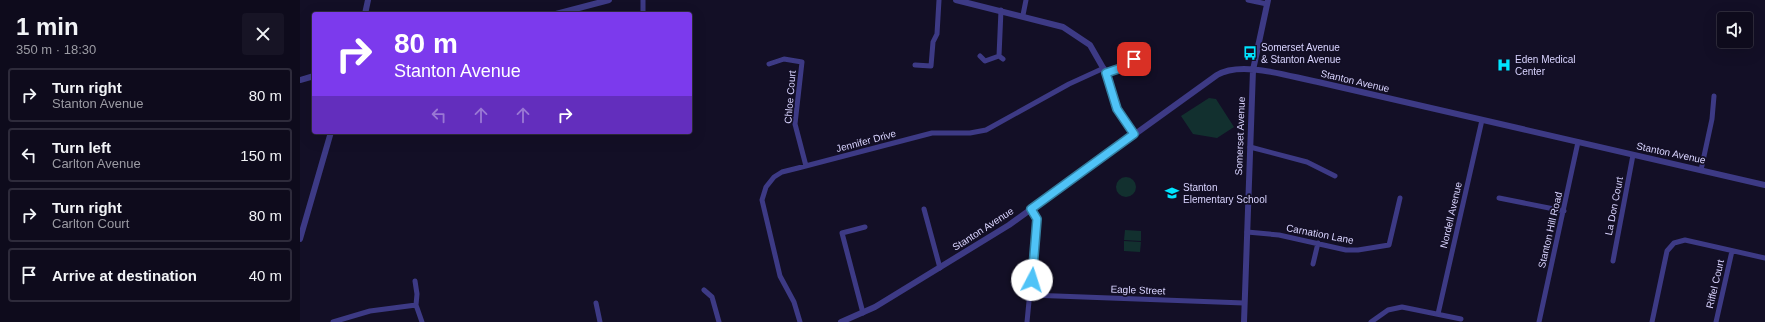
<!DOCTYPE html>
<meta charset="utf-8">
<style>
:root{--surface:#0e0b1c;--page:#171425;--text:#f1f3f6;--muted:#9b9ba3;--line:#2e2b3b}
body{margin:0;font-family:Arial,sans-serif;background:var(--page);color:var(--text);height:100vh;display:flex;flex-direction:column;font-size:15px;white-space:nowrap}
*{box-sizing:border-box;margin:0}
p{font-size:13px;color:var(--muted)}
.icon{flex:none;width:22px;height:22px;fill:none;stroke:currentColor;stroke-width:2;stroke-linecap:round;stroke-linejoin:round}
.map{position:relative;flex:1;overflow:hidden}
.side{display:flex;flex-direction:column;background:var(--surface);width:300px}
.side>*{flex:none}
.top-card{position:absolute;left:12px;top:12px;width:380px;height:122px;border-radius:4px;box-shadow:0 4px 16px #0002,0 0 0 1px var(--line);background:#7c3aed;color:#fff;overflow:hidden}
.fabs{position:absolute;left:1417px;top:12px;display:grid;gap:8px}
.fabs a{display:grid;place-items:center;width:36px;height:36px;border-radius:4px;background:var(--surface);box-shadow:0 4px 16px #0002,0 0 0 1px var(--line);font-size:20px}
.pin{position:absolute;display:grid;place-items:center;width:34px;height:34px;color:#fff;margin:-17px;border-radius:8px;box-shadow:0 2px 6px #0006}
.me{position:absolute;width:44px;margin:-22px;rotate:5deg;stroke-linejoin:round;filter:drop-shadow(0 0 3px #0008)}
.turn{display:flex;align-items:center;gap:14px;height:84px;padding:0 16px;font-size:18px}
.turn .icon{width:52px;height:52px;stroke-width:2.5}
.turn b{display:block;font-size:28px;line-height:34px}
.lanes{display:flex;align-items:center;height:38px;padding:0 16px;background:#0003;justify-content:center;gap:20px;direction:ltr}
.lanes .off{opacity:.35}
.round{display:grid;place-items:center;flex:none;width:42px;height:42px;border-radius:4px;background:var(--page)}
.overview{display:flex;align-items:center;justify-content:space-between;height:68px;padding:0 16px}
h1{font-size:24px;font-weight:700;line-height:30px}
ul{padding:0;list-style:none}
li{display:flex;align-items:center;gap:12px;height:54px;margin:0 8px 6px;padding:0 8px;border:2px solid var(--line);border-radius:4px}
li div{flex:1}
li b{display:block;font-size:15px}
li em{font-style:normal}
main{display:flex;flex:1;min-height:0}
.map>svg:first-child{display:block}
.green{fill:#12302f}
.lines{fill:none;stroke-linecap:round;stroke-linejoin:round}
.minor{stroke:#3d3a85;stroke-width:5}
.tertiary{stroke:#3d3a85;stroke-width:6}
.route-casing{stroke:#337fa1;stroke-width:10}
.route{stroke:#4fc3f7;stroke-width:7}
.labels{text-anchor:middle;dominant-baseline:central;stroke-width:3.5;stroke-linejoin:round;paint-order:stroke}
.poi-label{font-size:10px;fill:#d9d4ff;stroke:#130f26;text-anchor:start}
.street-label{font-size:10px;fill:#d9d4ff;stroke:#130f26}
</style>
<main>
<section class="side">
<div class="overview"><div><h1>1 min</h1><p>350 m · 18:30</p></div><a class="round"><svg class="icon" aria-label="close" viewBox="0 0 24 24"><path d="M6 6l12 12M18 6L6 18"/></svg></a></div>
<ul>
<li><svg class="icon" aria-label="right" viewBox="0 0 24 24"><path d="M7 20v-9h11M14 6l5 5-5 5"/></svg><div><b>Turn right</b><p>Stanton Avenue</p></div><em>80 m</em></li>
<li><svg class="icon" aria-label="left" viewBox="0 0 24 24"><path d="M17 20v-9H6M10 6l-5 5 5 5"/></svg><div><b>Turn left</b><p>Carlton Avenue</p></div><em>150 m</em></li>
<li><svg class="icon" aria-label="right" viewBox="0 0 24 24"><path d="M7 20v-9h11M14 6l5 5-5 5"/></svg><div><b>Turn right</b><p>Carlton Court</p></div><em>80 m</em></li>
<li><svg class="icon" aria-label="arrive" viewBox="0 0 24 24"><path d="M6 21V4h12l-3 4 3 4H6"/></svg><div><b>Arrive at destination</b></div><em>40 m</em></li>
</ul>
</section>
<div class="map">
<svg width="1465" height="322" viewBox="0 0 1465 322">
<rect width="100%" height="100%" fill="#130f26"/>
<path class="green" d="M909,98L916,99L934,127L917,138L893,134L881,116Z
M816 187a10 10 0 1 1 20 0a10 10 0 1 1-20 0Z
M825,230L841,231V241L824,240Z
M824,241L841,242L840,252L824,251Z"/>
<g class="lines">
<path class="minor" d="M948,0L967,4
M343,14V0
M723,15L726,0
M680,56L685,61L699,56L703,59
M699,56L701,10
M469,64L484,59L502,62L495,124L506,166
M615,65L631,66L633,42L637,34L639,0
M806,73L827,66L835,55
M950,147L1007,162L1035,176
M1401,170L1412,119L1414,96
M1199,198L1264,211
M624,209L640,268
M947,232L979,235L1046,250H1058L1089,245L1100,198
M1313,261L1333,155
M1013,264L1018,243
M115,281L117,294L116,305L122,322
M404,290L412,297L419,322
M730,295L944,303
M296,303L300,322
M563,313L542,233L565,227
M1138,314L1182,120
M33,322L70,311L116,305
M500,322L494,302L480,276L462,200L466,187L474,177L482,172L498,168L632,133H670L686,130L769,84L804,68
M727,322L737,219L731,209
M1071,322L1088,310L1102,307L1161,319
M1239,322L1278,142
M1352,322L1367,251L1374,243L1385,240L1465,258
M1416,322L1432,251"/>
<path class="tertiary" d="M656,0L763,27L790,45L806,73L817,109L834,133
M65,14L68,0
M256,14L309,0
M0,80L14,76
M0,239L31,132
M541,322L575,307L709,225L917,75C942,60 990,77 1018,82L1465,185
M944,322L953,70L968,0"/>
</g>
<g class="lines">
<defs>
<path id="route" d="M732,280L737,219L731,209L834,134L817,109L806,73L827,66L834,59"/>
</defs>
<use href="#route" class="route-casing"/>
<use href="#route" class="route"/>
</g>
<defs>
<symbol id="bus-bare" viewBox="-9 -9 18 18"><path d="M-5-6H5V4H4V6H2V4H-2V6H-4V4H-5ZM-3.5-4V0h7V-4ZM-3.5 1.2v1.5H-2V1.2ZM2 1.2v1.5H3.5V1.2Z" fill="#00e5ff" stroke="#130f26" stroke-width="2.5" paint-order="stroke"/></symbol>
<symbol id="hospital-bare" viewBox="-9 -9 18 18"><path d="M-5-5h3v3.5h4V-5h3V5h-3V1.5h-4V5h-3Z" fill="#00e5ff" stroke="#130f26" stroke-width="2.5" paint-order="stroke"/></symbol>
<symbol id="school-bare" viewBox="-9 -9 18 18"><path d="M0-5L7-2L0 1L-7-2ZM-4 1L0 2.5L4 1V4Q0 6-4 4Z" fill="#00e5ff" stroke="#130f26" stroke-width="2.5" paint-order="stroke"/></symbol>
</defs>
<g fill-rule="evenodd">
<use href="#bus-bare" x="940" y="43" width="20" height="20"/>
<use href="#hospital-bare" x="1194" y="55" width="20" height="20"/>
<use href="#school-bare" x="862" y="183" width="20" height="20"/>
</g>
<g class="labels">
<g class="poi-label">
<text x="961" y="47">Somerset Avenue<tspan x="961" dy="12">&amp; Stanton Avenue</tspan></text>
<text x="1215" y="59">Eden Medical<tspan x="1215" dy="12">Center</tspan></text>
<text x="883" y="187">Stanton<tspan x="883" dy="12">Elementary School</tspan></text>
</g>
<g class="street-label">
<text transform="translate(1055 81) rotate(13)">Stanton Avenue</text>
<text transform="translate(490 97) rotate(-85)">Chloe Court</text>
<text transform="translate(940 136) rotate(-88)">Somerset Avenue</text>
<text transform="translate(566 141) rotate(-15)">Jennifer Drive</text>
<text transform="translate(1371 153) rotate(12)">Stanton Avenue</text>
<text transform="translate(1314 206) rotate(-79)">La Don Court</text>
<text transform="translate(1151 215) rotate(-77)">Nordell Avenue</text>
<text transform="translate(683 229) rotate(-33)">Stanton Avenue</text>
<text transform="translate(1250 230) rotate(-77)">Stanton Hill Road</text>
<text transform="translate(1020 234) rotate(11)">Carnation Lane</text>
<text transform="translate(1415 284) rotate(-77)">Riffel Court</text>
<text transform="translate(838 290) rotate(2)">Eagle Street</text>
</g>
</g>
</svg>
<div class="fabs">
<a><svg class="icon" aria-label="sound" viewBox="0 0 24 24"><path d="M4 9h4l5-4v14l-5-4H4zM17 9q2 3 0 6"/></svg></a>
</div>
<div class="pin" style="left:834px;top:59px;background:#d93025"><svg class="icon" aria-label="arrive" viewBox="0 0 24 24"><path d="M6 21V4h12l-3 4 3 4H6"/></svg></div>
<svg class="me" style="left:732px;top:280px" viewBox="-20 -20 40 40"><circle r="19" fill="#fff"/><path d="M0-13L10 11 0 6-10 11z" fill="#4fc3f7"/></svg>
<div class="top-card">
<div class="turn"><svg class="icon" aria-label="right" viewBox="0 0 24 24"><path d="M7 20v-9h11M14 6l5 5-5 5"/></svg><div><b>80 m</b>Stanton Avenue</div></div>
<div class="lanes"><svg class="icon off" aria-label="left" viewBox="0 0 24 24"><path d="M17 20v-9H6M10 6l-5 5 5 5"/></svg><svg class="icon off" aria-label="ahead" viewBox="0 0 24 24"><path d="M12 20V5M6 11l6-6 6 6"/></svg><svg class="icon off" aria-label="ahead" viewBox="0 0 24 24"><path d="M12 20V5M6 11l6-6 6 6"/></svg><svg class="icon" aria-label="right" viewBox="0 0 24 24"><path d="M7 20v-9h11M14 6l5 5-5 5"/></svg></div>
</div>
</div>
</main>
